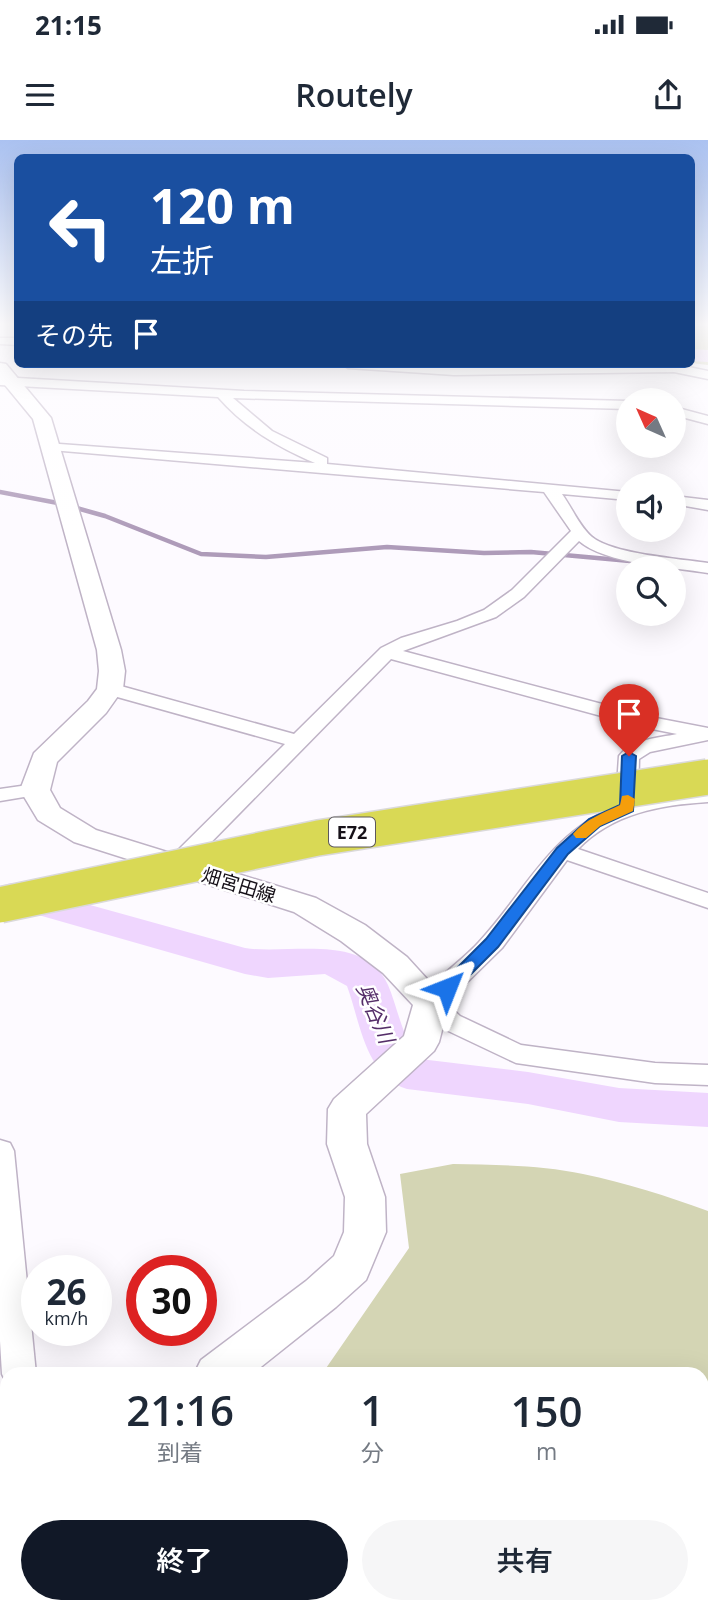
<!DOCTYPE html>
<html lang="ja">
<meta charset="utf-8">
<style>
:root{--surface:#fff;--page:#f6f6f7;--text:#1f2937;--muted:#747a83;--accent:#111827}
body{margin:0;font-family:"Open Sans","Noto Sans JP",sans-serif;background:var(--page);color:var(--text);height:100vh;display:flex;flex-direction:column;font-size:26px;white-space:nowrap}
*{box-sizing:border-box;margin:0}
p{font-size:23px;color:var(--muted)}
.icon{flex:none;width:38px;height:38px;fill:none;stroke:currentColor;stroke-width:2;stroke-linecap:round;stroke-linejoin:round}
.map{position:relative;flex:1;overflow:hidden}
.sheet{position:absolute;left:0px;top:1227px;width:709px;height:247px;display:flex;flex-direction:column;background:var(--surface);border-radius:21px 21px 0 0;box-shadow:0 7px 28px #0002}
.sheet>*{flex:none}
.hud{position:absolute;left:14px;top:14px;width:681px;height:214px;border-radius:10px;box-shadow:0 7px 28px #0002;background:#1a4fa0;color:#fff;overflow:hidden}
.needle{width:46px;rotate:315deg}
.tools{position:absolute;left:616px;top:248px;display:grid;gap:14px}
.tools a{display:grid;place-items:center;width:70px;height:70px;border-radius:50%;background:var(--surface);box-shadow:0 7px 28px #0002;font-size:35px}
.speed{position:absolute;left:21px;top:1115px;display:flex;gap:14px;font-size:35px;font-weight:700;text-align:center}
.speed>*{display:grid;place-content:center;width:91px;height:91px;border-radius:50%;background:var(--surface);box-shadow:0 7px 28px #0002;line-height:1}
.speed small{font-size:18px;font-weight:400}
.speed .limit{border:10px solid #d22;background:#fff;color:#111}
.pin{position:absolute;display:grid;place-items:center;width:60px;height:60px;color:#fff;margin:-72px -30px;border-radius:50% 50% 50% 0;rotate:-45deg;box-shadow:0 0 7px #0007}
.pin .icon{rotate:45deg}
.me{position:absolute;width:77px;margin:-38px;rotate:45deg;stroke-linejoin:round;filter:drop-shadow(0 0 5px #0008)}
.turn{display:flex;align-items:center;gap:24px;height:147px;padding:0 21px;font-size:32px}
.turn .icon{width:91px;height:91px;stroke-width:2.5}
.turn b{display:block;font-size:49px;line-height:60px}
.then{display:flex;align-items:center;height:66px;padding:0 21px;background:#0003;gap:14px;font-size:26px}
.eta{display:flex;justify-content:space-evenly;align-items:center;height:119px;text-align:center}
.eta b{font-size:42px;font-weight:600;line-height:49px}
.action{display:flex;gap:14px;margin-top:auto;padding:14px 21px}
.action a{flex:1;height:80px;border-radius:42px;background:var(--accent);color:#fff;font-size:28px;font-weight:600;line-height:80px;text-align:center}
.action a+a{background:var(--page);color:var(--text)}
.status{display:flex;justify-content:space-between;align-items:center;height:49px;padding:0 35px;background:var(--surface);direction:ltr}
.status svg{height:19px;fill:currentColor}
header{display:flex;justify-content:space-between;align-items:center;height:91px;padding:0 21px;background:var(--surface);font-size:32px;font-weight:600}
.map>svg:first-child{display:block}
.green{fill:#d4d5b4}
.lines{fill:none;stroke-linecap:round;stroke-linejoin:round}
.stream{stroke:#ae9bb9;stroke-width:4.5}
.river{fill:#efd6fe;fill-rule:evenodd}
.minor-casing{stroke:#bfb3c6;stroke-width:3}
.secondary-casing{stroke:#bfb3c6;stroke-width:3}
.minor{fill:#fff;fill-rule:evenodd}
.secondary{fill:#fff;fill-rule:evenodd}
.motorway-bridge-casing{stroke:#dad9da;stroke-width:38;stroke-linecap:butt}
.motorway-bridge{stroke:#d9d955;stroke-width:35}
.route{fill:#1a73e8;stroke:#114b97;stroke-width:2}
.slow{fill:#f59e0b}
.labels{text-anchor:middle;dominant-baseline:central;stroke-width:5;stroke-linejoin:round;paint-order:stroke}
.shield{fill:#fff;stroke:#5c585d;stroke-width:2}
.shield-label{font-size:18px;font-weight:bold;fill:#161118}
.street-label{font-size:19px;fill:#161118;stroke:#fff}
.water-label{font-size:21px;font-style:italic;fill:#552e69;stroke:#fff}
</style>
<div class="status"><b>21:15</b><svg viewBox="0 0 49 12"><path d="M0 12V9h3v3zM5 12V6h3v6zM10 12V3h3v9zM15 12V0h3v12zM26 1h20v11H26zM47 4h2v5h-2z"/></svg></div>
<header><svg class="icon" aria-label="menu" viewBox="0 0 24 24"><path d="M4 6h16M4 12h16M4 18h16"/></svg>Routely<svg class="icon" aria-label="share" viewBox="0 0 24 24"><path d="M12 15V3M7 8l5-5 5 5M5 13v7h14v-7"/></svg></header>
<div class="map">
<svg width="708" height="1473" viewBox="0 0 708 1473">
<rect width="100%" height="100%" fill="#fdfaff"/>
<path class="green" d="M691,186H708V225L691,223Z
M453,1024C496,1025 541,1025 583,1034C626,1043 667,1056 708,1071V1473H288V1466H702V1234H322L409,1108L400,1034Z"/>
<g class="lines">
<path class="stream" d="M0,352L63,364
M73,367L105,376L201,414L266,417L387,407L484,413L531,412L630,421"/>
<path class="river" d="M691,209L708,210V222L691,221Z
M11,743L245,808C289,815 365,792 388,845C399,871 401,896 420,919L528,932L619,948L708,953V987L619,982L528,964L407,949C365,936 360,881 347,846L325,834L268,838L245,834L0,764V746Z"/>
<defs>
<path id="minor" d="M0,198H18V205L0,204Z
M342,224L454,227L674,224L708,231V239L674,232L454,235L348,228Z
M0,237L244,251L628,261V269L233,258L272,291L327,318V324L628,352V360L562,354C572,368 580,387 592,397C612,414 681,419 708,423V433C673,427 605,424 579,401L524,457L496,477L403,511L651,577L708,588V600L650,612L639,619L638,659L667,653L708,650V662C660,665 613,673 578,709L708,753V768L567,720L502,808L446,863L460,876L521,905L655,923L708,925V945L655,943L516,923L442,888L418,863C432,840 461,822 479,802C527,750 549,693 619,665L616,661L619,616C632,599 658,598 677,594L642,587L391,519L184,730H168L165,725L168,720L285,604L103,553L101,549L110,543L294,594L381,508L401,498L457,481L484,470L512,450L571,391L544,352L51,310L46,309V303L315,323C278,307 245,288 218,257L0,245Z
M674,267L708,276V284L674,275Z
M674,356L708,360V370L674,364Z
M35,644L42,646L45,650L42,654L0,661V649Z
M0,1000L10,1003L14,1011L36,1234H7V1244L2,1234L0,1201Z"/>
<path id="secondary" d="M0,223L6,224L51,278L121,510L125,531L123,549L106,573L57,622L50,650L60,668L96,690L316,758L365,785L407,817L449,863L439,902L434,911L366,974L367,1004L385,1057L386,1092L366,1140L336,1167L252,1234H194L201,1220L306,1141L334,1116L344,1092L345,1057L327,1004L328,969L334,959L404,896L413,865L383,833L341,801L294,772L74,702L38,680L20,650L34,613L88,561L97,549L99,531L97,510L33,279L0,239Z
M0,1329L7,1331V1379L0,1377Z"/>
</defs>
<use href="#minor" class="minor-casing"/>
<use href="#secondary" class="secondary-casing"/>
<use href="#minor" class="minor"/>
<use href="#secondary" class="secondary"/>
<defs>
<path id="motorway-bridge" d="M0,765L318,698L708,637"/>
</defs>
<use href="#motorway-bridge" class="motorway-bridge-casing"/>
<use href="#motorway-bridge" class="motorway-bridge"/>
</g>
<linearGradient id="sky" x2="0" y2="1"><stop stop-color="#abc2f1"/><stop offset="0.47" stop-color="#fefdff"/><stop offset="1" stop-color="#fefdff" stop-opacity="0"/></linearGradient>
<rect width="708" height="392" fill="url(#sky)"/>
<path class="route" d="M629,612L636,616L633,671L600,686L568,714L498,807L453,852H441L438,848L441,844L486,799L557,708L589,679L620,665L622,616Z"/>
<path class="slow" d="M628,655L635,659L633,671L600,686L586,698H576L573,694C586,679 603,673 620,665L622,656Z"/>
<g class="labels">
<rect class="shield" x="329" y="677.5" width="46" height="29" rx="5"/>
<g class="shield-label">
<text x="352" y="692">E72</text>
</g>
<g class="street-label">
<text transform="translate(239 745) rotate(17)">畑宮田線</text>
</g>
<g class="water-label">
<text transform="translate(376 873) rotate(67)">奥谷川</text>
</g>
</g>
</svg>
<div class="tools">
<a><svg class="needle" viewBox="-14 -14 28 28"><path d="M0-13l5 13h-10z" fill="#e53935"/><path d="M0 13l5-13h-10z" fill="#747a83"/></svg></a>
<a><svg class="icon" aria-label="sound" viewBox="0 0 24 24"><path d="M4 9h4l5-4v14l-5-4H4zM17 9q2 3 0 6"/></svg></a>
<a><svg class="icon" aria-label="search" viewBox="0 0 24 24"><circle cx="10" cy="10" r="6"/><path d="M15 15l6 6"/></svg></a>
</div>
<div class="speed"><div>26<small>km/h</small></div><div class="limit">30</div></div>
<div class="pin" style="left:629px;top:616px;background:#d93025"><svg class="icon" aria-label="arrive" viewBox="0 0 24 24"><path d="M6 21V4h12l-3 4 3 4H6"/></svg></div>
<svg class="me" style="left:447px;top:848px" viewBox="-20 -20 40 40"><path d="M0-17L14 15 0 8-14 15z" fill="#1a73e8" stroke="#fff" stroke-width="4"/></svg>
<div class="hud">
<div class="turn"><svg class="icon" aria-label="left" viewBox="0 0 24 24"><path d="M17 20v-9H6M10 6l-5 5 5 5"/></svg><div><b>120 m</b>左折</div></div>
<div class="then">その先<svg class="icon" aria-label="arrive" viewBox="0 0 24 24"><path d="M6 21V4h12l-3 4 3 4H6"/></svg></div>
</div>
<section class="sheet">
<div class="eta">
<div><b>21:16</b><p>到着</p></div>
<div><b>1</b><p>分</p></div>
<div><b>150</b><p>m</p></div>
</div>
<div class="action"><a>終了</a><a>共有</a></div>
</section>
</div>
